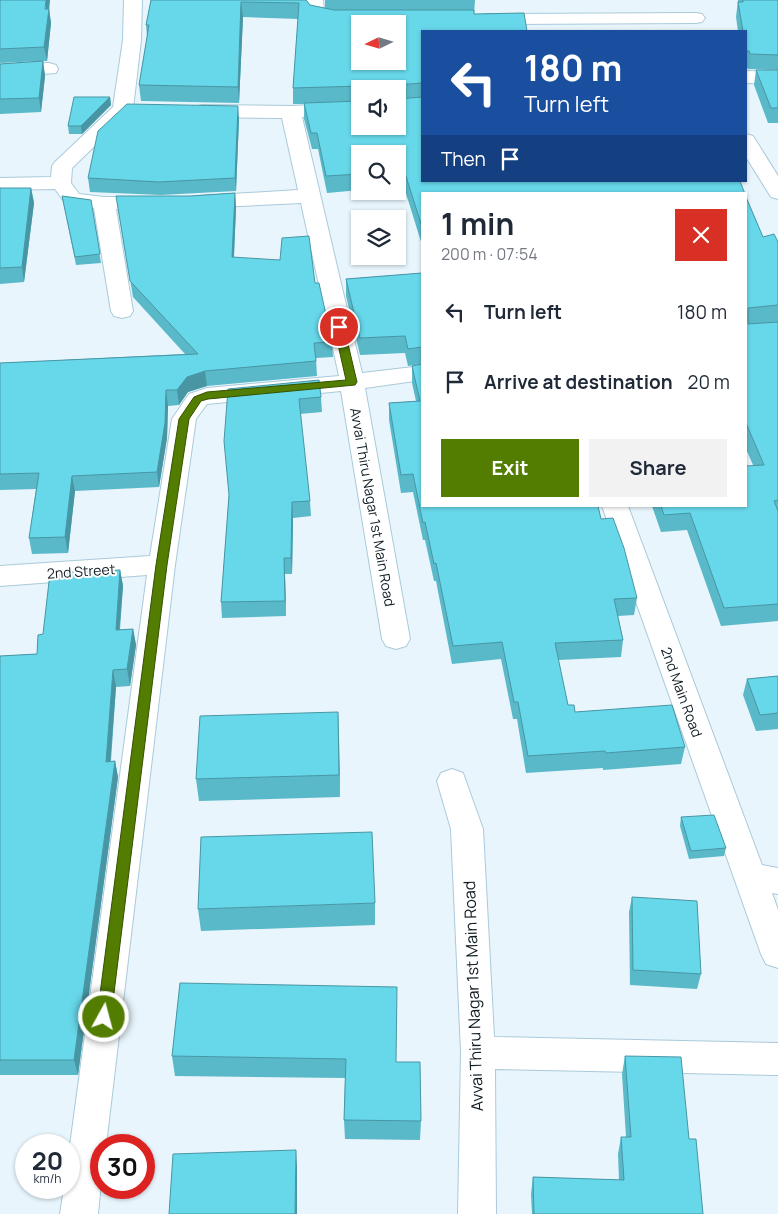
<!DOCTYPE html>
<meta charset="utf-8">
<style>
:root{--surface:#fff;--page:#f2f2f3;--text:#1f2937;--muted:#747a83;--accent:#527d00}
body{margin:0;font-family:Manrope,sans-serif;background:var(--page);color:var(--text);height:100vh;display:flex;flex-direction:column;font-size:19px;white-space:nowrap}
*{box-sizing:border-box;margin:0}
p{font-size:16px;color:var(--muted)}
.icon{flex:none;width:28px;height:28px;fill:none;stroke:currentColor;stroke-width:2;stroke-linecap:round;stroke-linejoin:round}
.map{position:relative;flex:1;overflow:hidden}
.sheet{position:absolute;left:421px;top:192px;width:326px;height:315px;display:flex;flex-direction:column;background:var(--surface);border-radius:0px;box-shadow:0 1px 4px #0004}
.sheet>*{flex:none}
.hud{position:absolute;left:421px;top:30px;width:326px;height:152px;border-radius:0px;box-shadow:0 1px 4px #0004;background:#1a4fa0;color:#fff;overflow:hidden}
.needle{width:32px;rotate:265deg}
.tools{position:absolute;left:351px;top:15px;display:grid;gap:10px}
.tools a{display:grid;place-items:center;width:55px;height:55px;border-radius:0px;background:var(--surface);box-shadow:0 1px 4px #0004;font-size:25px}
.speed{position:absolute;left:15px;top:1134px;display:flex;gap:10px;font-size:25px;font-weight:700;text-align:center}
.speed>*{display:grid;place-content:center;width:65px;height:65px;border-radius:50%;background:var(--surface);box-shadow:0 1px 4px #0004;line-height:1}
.speed small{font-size:12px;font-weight:400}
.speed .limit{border:8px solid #d22;background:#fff;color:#111}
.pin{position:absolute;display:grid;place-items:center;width:42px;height:42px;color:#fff;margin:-21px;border:2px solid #fff;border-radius:50%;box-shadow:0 1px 5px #0007}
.me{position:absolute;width:55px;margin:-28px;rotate:7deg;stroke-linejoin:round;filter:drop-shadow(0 0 4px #0008)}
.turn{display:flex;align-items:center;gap:18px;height:105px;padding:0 20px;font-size:22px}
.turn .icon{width:65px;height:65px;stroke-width:2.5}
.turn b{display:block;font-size:35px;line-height:42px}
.then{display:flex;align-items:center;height:48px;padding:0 20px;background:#0003;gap:10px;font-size:19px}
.round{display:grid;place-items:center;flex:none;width:52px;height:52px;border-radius:0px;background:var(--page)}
.head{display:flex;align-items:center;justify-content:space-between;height:85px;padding:0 20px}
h1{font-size:30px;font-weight:700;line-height:38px}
.button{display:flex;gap:10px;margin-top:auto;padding:10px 20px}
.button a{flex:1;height:58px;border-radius:0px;background:var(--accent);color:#fff;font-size:20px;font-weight:700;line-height:58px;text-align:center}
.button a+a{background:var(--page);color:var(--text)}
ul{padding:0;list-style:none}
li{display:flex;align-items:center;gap:15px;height:70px;padding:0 20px}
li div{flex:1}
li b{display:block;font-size:19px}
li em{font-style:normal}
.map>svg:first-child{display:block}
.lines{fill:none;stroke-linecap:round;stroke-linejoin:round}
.street-casing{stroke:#aacada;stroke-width:2}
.street{fill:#fff;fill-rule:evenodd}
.wall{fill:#59b9c9;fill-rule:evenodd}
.shaded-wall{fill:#4896a4}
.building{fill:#67d7ea;stroke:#4896a4;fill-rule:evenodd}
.route{fill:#527d00;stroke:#355100}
.labels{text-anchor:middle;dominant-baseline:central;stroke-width:4;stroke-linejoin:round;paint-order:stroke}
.street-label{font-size:14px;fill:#101c22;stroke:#fff}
.near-street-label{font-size:16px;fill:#101c22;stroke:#fff}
</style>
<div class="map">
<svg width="778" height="1214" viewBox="0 0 778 1214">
<rect width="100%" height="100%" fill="#e8f5fc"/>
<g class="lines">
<defs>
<path id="street" d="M124,0H142L141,40L133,109L72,168L71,183L79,194L104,197H155L162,199L166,203L162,207L155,209H116L133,311L130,316L122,318L114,316L111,311L94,208L65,203L55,189L0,190V178L51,177L52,166L55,162L113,107L123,40Z
M305,0H323L324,11L350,15L353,19L350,23C335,27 315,25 306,11Z
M696,13L702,14L705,18L702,22L696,23L487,24L481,23L478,19L481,15L487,14Z
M49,63L56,65L58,69L56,73L0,77V65Z
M746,71L778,72V84L746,83Z
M360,103V115L302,117L362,373L422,366V380L365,388L410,639L406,646L396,649L386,646L382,639L341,391L207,404L196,419L175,565L106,1145H101V1183L98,1214H60L64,1188H69V1153L147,575L0,586V566L150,556L172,419L189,394L207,388L339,376L301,203L198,208L191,206L187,202L191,198L198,196L298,190L282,118L202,117L195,115L192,111L195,107L202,105L291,106Z
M746,134L753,136L778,176V199L771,197L746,157Z
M602,506H628L762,865L778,868V894L772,893L778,910V968L766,964L761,954Z
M452,769L463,773L483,829L494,1037L778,1043V1075L495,1069L496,1214H458L461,1052L451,829L437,781L441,773Z"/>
</defs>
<use href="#street" class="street-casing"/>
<use href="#street" class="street"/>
</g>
<path class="wall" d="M0,0L49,9L51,23L47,61H43L45,76L41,112L0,114V64L40,61L0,63Z
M151,0H306L310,5L325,8V0H475L474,14L422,31V245L404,187H398V154H360V190L327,193L318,149H312L304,119V104H293V88L298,19L243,17L239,103L141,101L139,85L147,37L146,25ZM360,89H398V126H360Z
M738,0H778V70L748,69L746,66V31H738L736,17Z
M756,70H778V123H768L754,85Z
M110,97L111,105L82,134H69L68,126Z
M239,119L236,191L161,195L90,192L88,178Z
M0,188H31L34,203L24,282L0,284Z
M235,193L236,208L234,258L315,283L332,342L333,357L316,358L317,376L207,386L188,392L179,405L168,406L167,438L159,487L75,491L68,553L32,554L29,538L36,489L0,490V363L185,354L133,297L116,196H190Z
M62,196L91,200L101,263L76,265Z
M746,197L763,237L778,242V322L751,324L778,322V621L721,626L687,530L661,532L652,506H746L753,465L746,449Z
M422,273V506L601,519L637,598L634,615L618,616L623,640L621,657L558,660L568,705L575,712L685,747L681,764L603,770V768L526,773L517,719H513L501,659L452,664L436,581H434L425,540H423L413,492L401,493L389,420V403L416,401L412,383V366L422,364L408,366L405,353L360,355L346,296V279Z
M228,389L321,397L322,412L300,414L310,501L311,516L293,518L292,574H285L286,616L222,618L221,602L229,495Z
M120,570L123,586L120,630L133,629L136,645L130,686L116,687L111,761H115L118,777L78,1075H0V656L37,654L43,634Z
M778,676V729L756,731L743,695L747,679Z
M338,712L340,797L199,801L196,779Z
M681,817L726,848L724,856L689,859L680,826Z
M632,897L701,974L697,989L630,985L629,912Z
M375,903V925L201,931L198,909Z
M180,983L396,1062L421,1121L420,1140L345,1139L344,1120L345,1078L175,1076L172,1056Z
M625,1056L689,1139L703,1214H532L531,1194L533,1177L619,1180L618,1154L621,1137H626L622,1074Z"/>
<path class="shaded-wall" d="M46,0H50L49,11V9L51,23L47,61L44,47Z
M241,2L243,17L239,103L238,87Z
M43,61L45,76L41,112L39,98Z
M110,97L111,105L82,134L81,126Z
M238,106L239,119L236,191L235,178Z
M31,188L34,203L24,282L22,267Z
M235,193L236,208L233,273L232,257Z
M205,371L207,386L188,392L179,405L177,390L187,377Z
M166,390L168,406L167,438L159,487L157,472Z
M72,476L75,491L68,553L65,537Z
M292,502L293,518L292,574L291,558Z
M284,558L285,574L286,616L285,601Z
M120,570L123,586L118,646L116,630Z
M133,629L136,645L130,686L127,669Z
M113,670L116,687L109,778L106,762Z
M338,712L339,735L340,797L339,775Z
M115,761L118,777L78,1075L74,1060Z
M296,1150L297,1166V1214H295Z"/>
<path class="building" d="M0,0H46L45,9H49L44,47L0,49Z
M151,0H306L310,5L334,10H474V14L524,13L527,31H422V83L397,85V89H361V86L293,88L299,3L241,2L238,87L139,85L149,25H146ZM360,24H398V61H360Z
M743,0H778V55L750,54L749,51H746V31H743L738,2H743Z
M43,61L39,98L0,99V64Z
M756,70H778V108H771Z
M74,97H110L81,126H68Z
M422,97V181H740L745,194H422V227L404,170L398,171V154H360V174L326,176L317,133H311L304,103L360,101V126H398V99Z
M127,104L238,106L235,178L159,182L88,178L98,131Z
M0,188H31L22,267L0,268Z
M235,193L232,257L280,260L282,238L309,236L315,283H319L332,342L314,343L316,361L205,371L187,377L177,390H166L165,423L157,472L72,476L65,537L29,538L39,473L0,474V363L198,354L130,281L116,196H190Z
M62,196L91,200L100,254L75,257Z
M746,197L763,237L774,234L778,242V305L748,308V324L778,322V500L774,501L778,511V604L724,608L690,513L664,515L661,506H746V466L764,465L746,423Z
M422,273V347L408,349L405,336L360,338L346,279Z
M422,364V506H598L601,519L613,518L624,548L637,598L614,599L623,640L555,643L568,705H574L575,712L672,705L685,747L606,753L605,751L528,756L518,702H514L502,642L453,646L436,563L434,564L425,522L423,523L413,474L401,475L389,403L420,401L412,366Z
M319,380L321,397L299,399L310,501L292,502L291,558H284L285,601L221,602L229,495L224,441L228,389Z
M120,570L116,630L133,629L127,669L113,670L106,762L115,761L74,1060H0V656L37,654L38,635L43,634L50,573Z
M778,676V713L760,715L747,679Z
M338,712L339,775L196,779L200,716Z
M714,815L726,848L691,851L681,817Z
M372,832L375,903L198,909L201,837Z
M632,897L697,901L701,974L633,970Z
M180,983L397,987L396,1062H420L421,1121L344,1120L346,1059L172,1056Z
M625,1056L681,1057L689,1139H696L703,1214H534L533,1177L624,1180L621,1137H631Z
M296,1150L295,1214H169L173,1154Z"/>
<path class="route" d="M339,324L344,327L357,382L355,385L208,399L201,401L189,419L167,565L111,1017L109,1022L104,1024L99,1022L97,1017L156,565L179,419L194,397L207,392L346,380L334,327Z"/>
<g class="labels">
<g class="street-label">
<text transform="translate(373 507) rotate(80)">Avvai Thiru Nagar 1st Main Road</text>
<text transform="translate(81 571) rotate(-4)">2nd Street</text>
<text transform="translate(682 692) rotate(70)">2nd Main Road</text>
</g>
<g class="near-street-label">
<text transform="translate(473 996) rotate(-92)">Avvai Thiru Nagar 1st Main Road</text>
</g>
</g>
</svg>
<div class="tools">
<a><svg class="needle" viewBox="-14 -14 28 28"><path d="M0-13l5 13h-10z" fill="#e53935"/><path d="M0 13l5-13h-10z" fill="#747a83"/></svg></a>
<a><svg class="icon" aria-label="sound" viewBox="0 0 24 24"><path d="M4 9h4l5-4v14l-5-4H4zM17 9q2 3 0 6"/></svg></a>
<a><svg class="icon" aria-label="search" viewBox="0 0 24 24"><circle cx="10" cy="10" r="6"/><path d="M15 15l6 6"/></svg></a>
<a><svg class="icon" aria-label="layers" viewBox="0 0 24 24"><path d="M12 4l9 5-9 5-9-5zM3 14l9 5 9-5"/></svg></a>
</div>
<div class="speed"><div>20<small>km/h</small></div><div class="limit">30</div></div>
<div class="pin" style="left:339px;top:327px;background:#d93025"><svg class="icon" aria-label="arrive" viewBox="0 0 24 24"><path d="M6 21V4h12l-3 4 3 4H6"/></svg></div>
<svg class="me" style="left:104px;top:1017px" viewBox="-20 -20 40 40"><circle r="17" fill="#527d00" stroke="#fff" stroke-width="3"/><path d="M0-11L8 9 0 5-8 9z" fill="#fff"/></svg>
<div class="hud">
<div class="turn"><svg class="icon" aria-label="left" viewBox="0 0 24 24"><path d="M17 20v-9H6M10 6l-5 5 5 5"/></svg><div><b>180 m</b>Turn left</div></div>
<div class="then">Then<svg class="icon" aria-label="arrive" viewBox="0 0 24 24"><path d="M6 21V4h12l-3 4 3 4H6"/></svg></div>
</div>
<section class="sheet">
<div class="head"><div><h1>1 min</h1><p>200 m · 07:54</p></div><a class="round" style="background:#d93025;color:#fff"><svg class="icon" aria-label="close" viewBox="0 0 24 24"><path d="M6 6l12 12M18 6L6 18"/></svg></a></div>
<ul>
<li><svg class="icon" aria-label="left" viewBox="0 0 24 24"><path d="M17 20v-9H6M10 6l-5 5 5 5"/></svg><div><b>Turn left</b></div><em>180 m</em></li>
<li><svg class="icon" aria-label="arrive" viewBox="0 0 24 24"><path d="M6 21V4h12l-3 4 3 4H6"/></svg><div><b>Arrive at destination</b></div><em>20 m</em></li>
</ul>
<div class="button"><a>Exit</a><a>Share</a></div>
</section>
</div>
